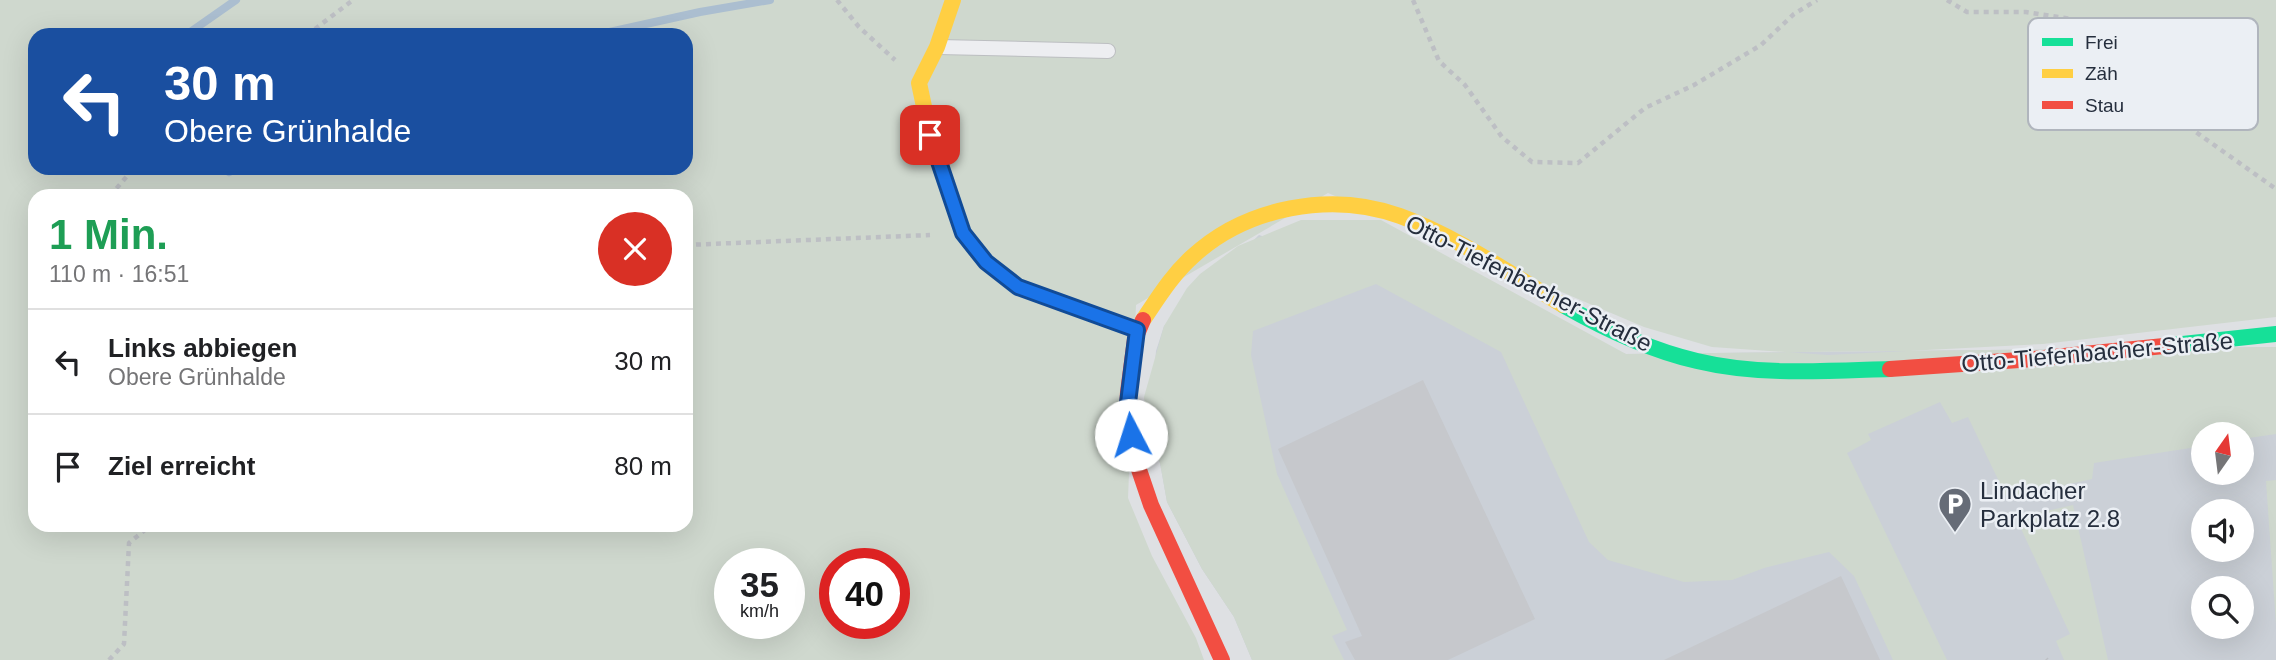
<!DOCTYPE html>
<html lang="de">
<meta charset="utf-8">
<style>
:root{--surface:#fff;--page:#f6f6f6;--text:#202124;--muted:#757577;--line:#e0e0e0}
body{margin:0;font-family:Arial,sans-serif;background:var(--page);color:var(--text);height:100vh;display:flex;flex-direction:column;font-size:26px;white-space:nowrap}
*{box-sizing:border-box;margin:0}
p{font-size:23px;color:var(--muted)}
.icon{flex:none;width:38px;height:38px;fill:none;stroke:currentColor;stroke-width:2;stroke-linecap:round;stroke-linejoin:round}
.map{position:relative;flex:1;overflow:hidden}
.sheet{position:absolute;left:28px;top:189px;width:665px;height:343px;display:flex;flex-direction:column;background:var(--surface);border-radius:21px;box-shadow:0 7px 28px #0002}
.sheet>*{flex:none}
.guide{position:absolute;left:28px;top:28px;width:665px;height:147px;border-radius:21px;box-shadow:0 7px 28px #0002;background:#1a4fa0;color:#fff;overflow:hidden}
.needle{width:46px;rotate:14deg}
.tools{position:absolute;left:2191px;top:422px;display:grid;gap:14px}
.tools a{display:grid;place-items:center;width:63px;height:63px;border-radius:50%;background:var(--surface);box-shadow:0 7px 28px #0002;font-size:35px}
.speed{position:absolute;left:714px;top:548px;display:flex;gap:14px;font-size:35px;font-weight:700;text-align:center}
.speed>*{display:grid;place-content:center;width:91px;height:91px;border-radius:50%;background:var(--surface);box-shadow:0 7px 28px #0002;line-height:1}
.speed small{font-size:18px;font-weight:400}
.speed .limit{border:10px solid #d22;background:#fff;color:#111}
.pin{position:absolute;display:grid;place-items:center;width:60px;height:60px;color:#fff;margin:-30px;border-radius:14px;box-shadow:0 4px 10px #0006}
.me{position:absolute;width:77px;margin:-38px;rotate:355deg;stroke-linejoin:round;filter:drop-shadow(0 0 5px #0008)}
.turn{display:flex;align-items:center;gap:24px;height:147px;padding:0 21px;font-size:32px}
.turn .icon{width:91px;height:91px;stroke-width:2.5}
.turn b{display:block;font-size:49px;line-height:60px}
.round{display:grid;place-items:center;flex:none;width:74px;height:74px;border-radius:37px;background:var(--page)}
.headline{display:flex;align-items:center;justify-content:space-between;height:119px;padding:0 21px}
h1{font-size:42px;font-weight:600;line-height:52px;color:#1e9e55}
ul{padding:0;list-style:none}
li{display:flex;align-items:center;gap:21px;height:105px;padding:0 21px;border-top:2px solid var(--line)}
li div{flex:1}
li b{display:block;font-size:26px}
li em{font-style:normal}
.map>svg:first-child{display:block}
.built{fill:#cbd0d7;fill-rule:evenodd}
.green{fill:#cfd8ce;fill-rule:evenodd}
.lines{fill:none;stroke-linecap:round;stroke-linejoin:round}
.stream{stroke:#abbed0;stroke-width:8}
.building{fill:#c6c8cc}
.lane-casing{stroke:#bcbec1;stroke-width:16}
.path{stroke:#bdbfc4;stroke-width:4.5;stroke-dasharray:5 5;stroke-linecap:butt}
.lane{stroke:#edeef1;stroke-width:14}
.fast{stroke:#16e098;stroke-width:16}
.slow{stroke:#ffcf43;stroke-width:16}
.jam{stroke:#f24e42;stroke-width:16}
.route-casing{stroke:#114b97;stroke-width:18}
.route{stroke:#1a73e8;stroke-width:12}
.labels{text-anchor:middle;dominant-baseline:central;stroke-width:5;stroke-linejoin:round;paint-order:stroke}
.street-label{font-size:24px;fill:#252e3d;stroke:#ebeff4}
.poi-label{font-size:24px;fill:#252e3d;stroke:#ebeff4;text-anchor:start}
.key{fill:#ebeff4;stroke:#b0b5bd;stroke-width:2}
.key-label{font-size:19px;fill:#252e3d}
</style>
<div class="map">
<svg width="2276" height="660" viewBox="0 0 2276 660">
<rect width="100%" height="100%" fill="#dee0e3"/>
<path class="built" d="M1259,235L1626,354L2276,347V660H1252L1234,617L1202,569L1167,502L1160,463L1149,440L1156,351L1164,326ZM2203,434H2242V472H2203ZM2203,511H2242V550H2203ZM2203,588H2242V626H2203Z"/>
<path class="green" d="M0,0H2276V317L2043,344L1828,355L1712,347L1644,327L1328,193L1136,305L1128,498L1152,556L1196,638L1204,660H0ZM35,35H686V168H35ZM35,196H686V525H35ZM730,564H789V623H730ZM835,564H894V623H835Z
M1301,220H1381L1626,354L2276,347V434L2242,439V434H2203V446L2094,463L2092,479L2007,498L1968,417L1952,423L1940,402L1868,434L1871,440L1847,453L1947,660H1893L1854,576L1829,552L1764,568L1732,580L1684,582L1608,560L1589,542L1501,352L1376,284L1253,331L1251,355L1277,474L1347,630L1332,636L1344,660H1252L1234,617L1202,569L1167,502L1160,463L1149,440L1144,397L1164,326L1187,288L1200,274L1238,246Z
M2276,480V625L2266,481Z
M2073,505L2108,660H2064L2056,641L2070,634L2016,518Z"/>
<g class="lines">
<path class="stream" d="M186,35L236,0
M596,35L700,12L770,0
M229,172L238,168"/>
</g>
<path class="building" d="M1423,380L1535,619L1448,660H1355L1345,642L1362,636L1278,449Z
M1841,576L1880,660H1664Z"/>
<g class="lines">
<defs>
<path id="lane" d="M939,47L1108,51"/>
</defs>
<use href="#lane" class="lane-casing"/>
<path class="path" d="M837,0L859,27L895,60
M1413,0L1439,61L1465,85L1502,137L1532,162L1578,163L1645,108L1694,85L1761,45L1794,14L1817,0
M1947,0L1967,12H2026L2078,20L2137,62L2186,125L2276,189
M307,35L353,0
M110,196L134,168
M686,245L930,235
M2046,659L2047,660
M109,660L124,644L129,543L151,525"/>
<use href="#lane" class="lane"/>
<path class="fast" d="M1563,305C1605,329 1649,350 1697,361C1759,376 1826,371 1890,369
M2164,346L2276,334"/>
<path class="slow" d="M953,0L937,47L919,83L930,135L963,233L986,262L1019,287L1137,330
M1143,320C1158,298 1172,275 1192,257C1246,207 1331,191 1400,216C1458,237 1510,274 1563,305"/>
<path class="jam" d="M1143,320L1135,339L1128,392L1127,410L1132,449L1151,505L1222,660
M1890,369L2034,359L2164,346"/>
</g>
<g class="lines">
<defs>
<path id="route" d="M930,135L963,233L986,262L1018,287L1137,330L1127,411L1131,435"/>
</defs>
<use href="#route" class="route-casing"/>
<use href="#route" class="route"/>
</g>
<defs>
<symbol id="parking-pin" viewBox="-11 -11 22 30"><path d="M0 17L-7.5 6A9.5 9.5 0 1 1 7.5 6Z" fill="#666c77" stroke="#ebeff4"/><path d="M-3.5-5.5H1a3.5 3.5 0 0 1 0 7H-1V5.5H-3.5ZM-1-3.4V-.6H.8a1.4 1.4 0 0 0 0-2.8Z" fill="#fff"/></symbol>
</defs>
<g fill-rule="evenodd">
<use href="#parking-pin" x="1936" y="485" width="38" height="52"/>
</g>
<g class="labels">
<g class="street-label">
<text transform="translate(1529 283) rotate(27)">Otto-Tiefenbacher-Straße</text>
<text transform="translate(2097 352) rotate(-5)">Otto-Tiefenbacher-Straße</text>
</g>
<g class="poi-label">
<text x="1980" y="490">Lindacher<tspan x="1980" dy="28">Parkplatz 2.8</tspan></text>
</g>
</g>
<rect x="2028" y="18" width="230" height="112" rx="10" class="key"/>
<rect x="2042" y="38" width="31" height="8" fill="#16e098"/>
<rect x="2042" y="69" width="31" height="9" fill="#ffcf43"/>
<rect x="2042" y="101" width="31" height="8" fill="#f24e42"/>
<g class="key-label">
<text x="2085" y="49">Frei</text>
<text x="2085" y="80">Zäh</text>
<text x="2085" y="112">Stau</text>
</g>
</svg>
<div class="tools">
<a><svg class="needle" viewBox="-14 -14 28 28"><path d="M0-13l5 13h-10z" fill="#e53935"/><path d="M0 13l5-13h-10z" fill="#757577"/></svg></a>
<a><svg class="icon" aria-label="sound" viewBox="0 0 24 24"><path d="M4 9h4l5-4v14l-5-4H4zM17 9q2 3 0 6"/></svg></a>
<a><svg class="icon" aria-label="search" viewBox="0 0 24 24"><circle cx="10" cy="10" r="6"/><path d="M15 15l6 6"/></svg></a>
</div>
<div class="speed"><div>35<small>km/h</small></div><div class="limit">40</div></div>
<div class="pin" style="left:930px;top:135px;background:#d93025"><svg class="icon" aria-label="arrive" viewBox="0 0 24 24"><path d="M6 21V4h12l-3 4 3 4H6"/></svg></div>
<svg class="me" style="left:1131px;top:435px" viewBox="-20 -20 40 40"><circle r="19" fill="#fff"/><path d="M0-13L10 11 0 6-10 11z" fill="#1a73e8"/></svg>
<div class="guide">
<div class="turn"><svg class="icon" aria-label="left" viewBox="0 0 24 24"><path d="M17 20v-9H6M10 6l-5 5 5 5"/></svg><div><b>30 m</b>Obere Grünhalde</div></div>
</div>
<section class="sheet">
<div class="headline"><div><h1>1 Min.</h1><p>110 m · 16:51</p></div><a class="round" style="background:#d93025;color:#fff"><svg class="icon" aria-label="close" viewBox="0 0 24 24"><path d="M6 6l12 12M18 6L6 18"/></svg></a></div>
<ul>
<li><svg class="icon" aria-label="left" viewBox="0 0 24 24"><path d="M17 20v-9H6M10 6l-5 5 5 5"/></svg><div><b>Links abbiegen</b><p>Obere Grünhalde</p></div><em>30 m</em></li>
<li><svg class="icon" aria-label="arrive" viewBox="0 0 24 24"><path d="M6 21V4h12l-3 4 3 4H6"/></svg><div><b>Ziel erreicht</b></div><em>80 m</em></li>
</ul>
</section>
</div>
